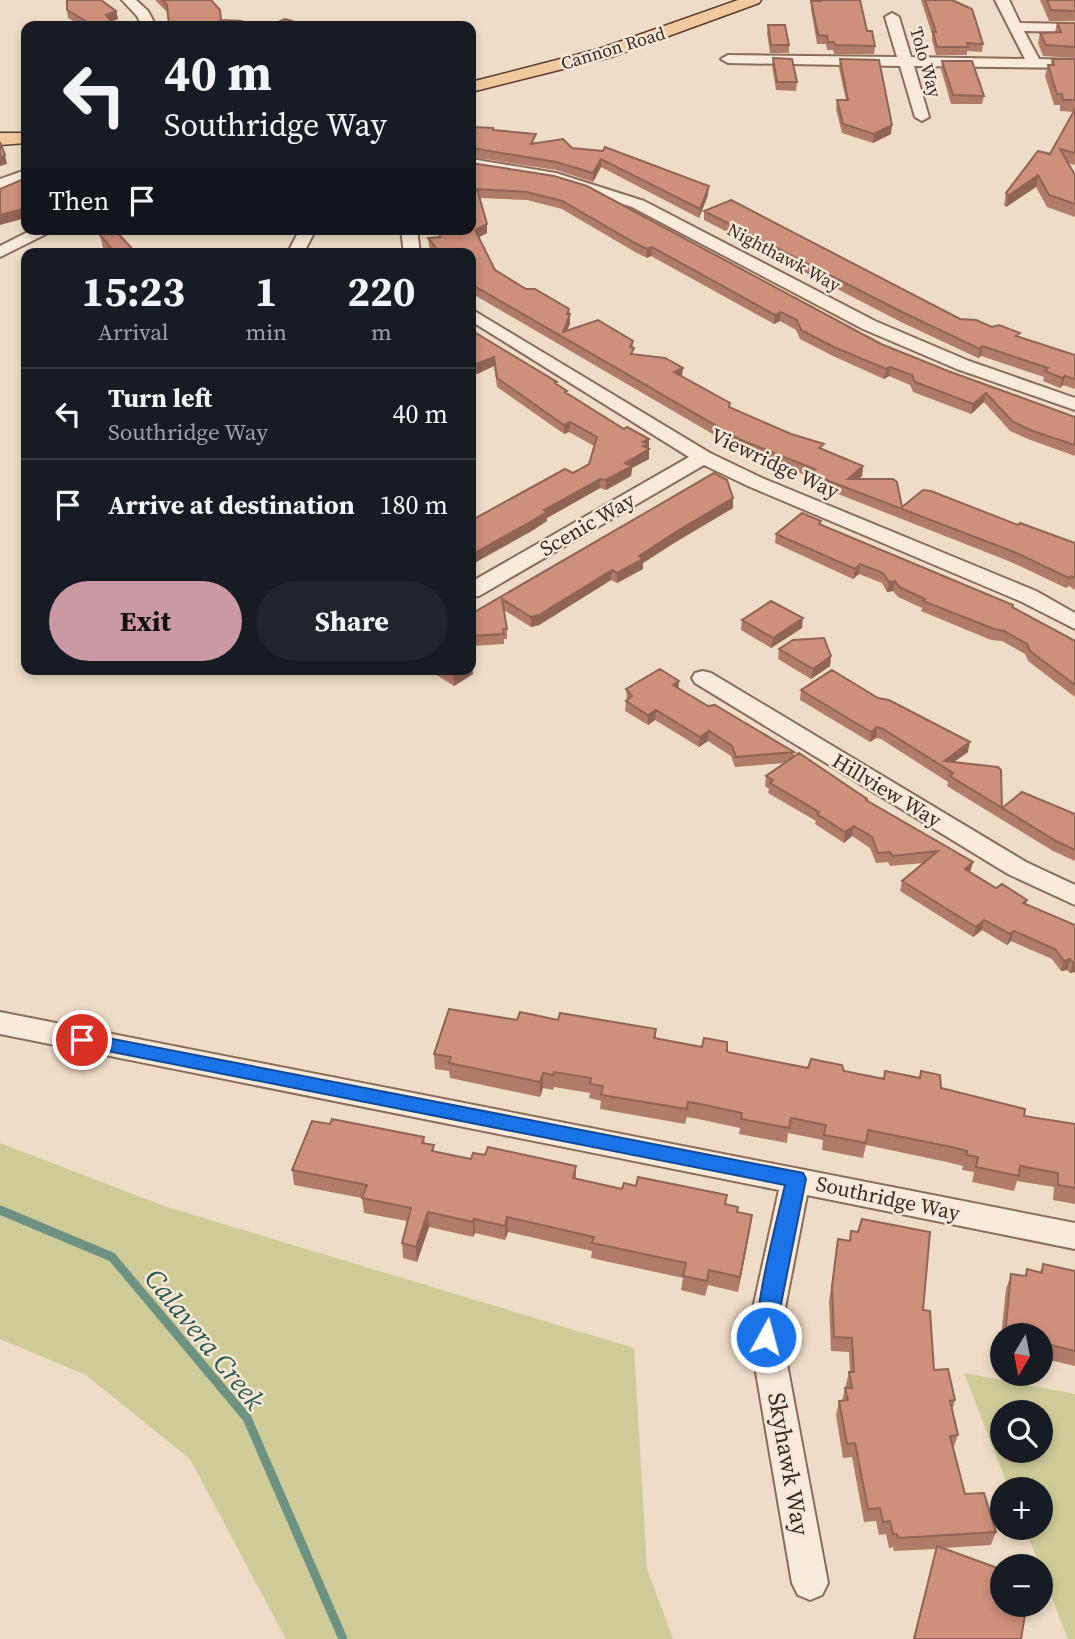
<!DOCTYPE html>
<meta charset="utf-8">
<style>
:root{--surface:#171b24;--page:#20242c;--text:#f1f3f6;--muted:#9ea1a6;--line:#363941;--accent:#ca99a3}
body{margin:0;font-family:"Source Serif 4",serif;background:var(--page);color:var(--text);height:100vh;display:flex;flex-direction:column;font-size:26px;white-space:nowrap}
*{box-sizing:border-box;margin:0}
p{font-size:23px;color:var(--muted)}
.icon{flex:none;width:38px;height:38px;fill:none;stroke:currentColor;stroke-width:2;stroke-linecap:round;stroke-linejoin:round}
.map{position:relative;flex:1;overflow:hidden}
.side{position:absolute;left:21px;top:248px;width:455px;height:427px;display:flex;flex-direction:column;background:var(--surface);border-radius:14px;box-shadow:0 4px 10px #0003}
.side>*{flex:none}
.top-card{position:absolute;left:21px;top:21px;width:455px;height:214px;border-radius:14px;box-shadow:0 4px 10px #0003;background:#171b24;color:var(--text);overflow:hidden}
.needle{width:46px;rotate:190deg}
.controls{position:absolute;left:990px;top:1323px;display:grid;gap:14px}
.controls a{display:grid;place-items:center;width:63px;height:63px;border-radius:50%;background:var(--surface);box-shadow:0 4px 10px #0003;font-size:35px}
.pin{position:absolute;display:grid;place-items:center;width:60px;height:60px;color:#fff;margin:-30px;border:4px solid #fff;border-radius:50%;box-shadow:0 2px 7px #0007}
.me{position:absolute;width:77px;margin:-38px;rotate:7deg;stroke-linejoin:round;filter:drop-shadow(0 0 5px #0008)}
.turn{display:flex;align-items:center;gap:24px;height:147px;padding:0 28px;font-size:32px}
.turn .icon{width:91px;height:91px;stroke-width:2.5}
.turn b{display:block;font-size:49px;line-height:60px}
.then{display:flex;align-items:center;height:66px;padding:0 28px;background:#0003;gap:14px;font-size:26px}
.eta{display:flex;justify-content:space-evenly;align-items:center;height:119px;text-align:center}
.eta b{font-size:42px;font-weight:700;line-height:49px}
.cta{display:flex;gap:14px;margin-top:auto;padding:14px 28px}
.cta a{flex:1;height:80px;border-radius:42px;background:var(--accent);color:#111;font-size:28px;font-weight:700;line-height:80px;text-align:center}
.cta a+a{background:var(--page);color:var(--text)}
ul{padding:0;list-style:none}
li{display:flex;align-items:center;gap:21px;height:91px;padding:0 28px;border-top:2px solid var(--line)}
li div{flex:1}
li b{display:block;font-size:26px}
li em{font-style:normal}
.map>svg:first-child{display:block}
.green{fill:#cecb99;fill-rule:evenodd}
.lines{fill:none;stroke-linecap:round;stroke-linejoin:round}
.stream{stroke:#6d9282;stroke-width:9}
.minor-casing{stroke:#8b6c5b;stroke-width:4}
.major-casing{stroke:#593b2f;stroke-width:3}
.minor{fill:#faead9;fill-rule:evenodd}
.major{fill:#f2c99e;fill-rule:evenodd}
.wall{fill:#b17b6a}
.shaded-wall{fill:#906456}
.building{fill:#ce8f7b;stroke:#906456;stroke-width:2}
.route{fill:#1a73e8;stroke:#114b97;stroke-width:2}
.labels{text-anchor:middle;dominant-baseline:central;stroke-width:5;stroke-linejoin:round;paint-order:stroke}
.far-street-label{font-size:18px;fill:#3b281f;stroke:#f6e7d6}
.street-label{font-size:21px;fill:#3b281f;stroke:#f6e7d6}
.near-street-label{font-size:24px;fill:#3b281f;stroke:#f6e7d6}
.near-water-label{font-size:28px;font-style:italic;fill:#2e5b50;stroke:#f6e7d6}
</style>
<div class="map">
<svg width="1075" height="1639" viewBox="0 0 1075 1639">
<rect width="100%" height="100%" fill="#efdcc6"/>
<path class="green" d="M0,1143L164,1206L634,1348L647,1569L673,1639H286L190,1459L86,1375L0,1339Z
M964,1373L1075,1394V1639H1068L1025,1528H1041V1489H1009ZM1003,1412H1041V1451H1003Z"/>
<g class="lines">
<path class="stream" d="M0,1210L112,1257L247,1418L343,1639"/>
<defs>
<path id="minor" d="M122,0H136L148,11L156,26H142L137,16Z
M995,0H1009L1020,23L1075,24V32L1024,31L1039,59L1075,60V68L914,66L929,117L922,121L915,117L900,66L728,63L721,59L728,55L897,57L885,17L892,13L899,17L911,57L1025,59Z
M471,159L556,173L644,201L875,321L969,361L1075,398V410L957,369L863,329L632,207L555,182L471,169Z
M26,170V180L0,189V179Z
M34,229H56L0,257V246Z
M300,229H316L303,254H287Z
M401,229H417L420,254H404Z
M471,309L710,453L762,478L1036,591L1075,613V629L1020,601L748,486L704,465L479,596L471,597V582L689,457L471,321Z
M703,671L711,673L1026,862L1075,885V905L1008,874L695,683L692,678L695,673Z
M0,1012L1075,1223V1249L807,1195L784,1313L782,1337L828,1583L822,1595L810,1600L798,1595L792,1583L750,1337L752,1313L779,1190L0,1034Z"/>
<path id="major" d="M738,0H761L759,3L611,57L471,92V82L599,49Z
M0,133H26V143L0,145Z"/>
</defs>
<use href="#minor" class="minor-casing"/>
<use href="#major" class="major-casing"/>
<use href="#minor" class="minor"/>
<use href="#major" class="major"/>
</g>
<path class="wall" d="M155,0H211L222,20L242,26L168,13Z
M818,0H860L867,31L875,46L874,54H834L833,50H827L826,44H817L811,9V1H818Z
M921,0H952L983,44L982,52L967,51V55H936L932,40V34Z
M1040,0H1075V21H1049Z
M67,10L116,11L118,19L111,21L115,26H82L68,18Z
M1057,23H1075V58L1043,56L1038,43L1040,33L1055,32Z
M768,25L789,45V53H770L767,33Z
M773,58L797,82L796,91L776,90L772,66Z
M840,59L891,134L873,143L842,133L836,109L837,100H846L839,68Z
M1052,59H1075V165L1068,163L1075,175V217L1047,207L1036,187L1006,207L1004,205L1006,193L1050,154L1074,112L1060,111V105H1054L1045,76L1048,65H1051Z
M942,61L984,96L982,104H951L941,69Z
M471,127L493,130L536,143L572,148L708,195L699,218L601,167L593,182L556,170L471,157Z
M471,163L554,176L881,344L948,371L1075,417V456L1028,439L1010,431L984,402L971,414L913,392L910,385L889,376L884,379L833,356L800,339L796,330L780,321L774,324L651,256L647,258L635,252L562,209L527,200L480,198L487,224V233L479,237L495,270L526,289L569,309L570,323L567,331L633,341V354L682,376L729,407L863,466L862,476L859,479L902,507L1018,525L1075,543V590L1069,586L1066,588L1011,562L828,490L810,482V477L740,450L471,293V254H434L429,247L428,238L439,237L438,229H471Z
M704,211L960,319L1075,355V389L1063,385L1060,388L1043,381L1044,377L981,356L978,358L901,322L704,220Z
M100,235L137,254H108L103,248Z
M471,330L557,382V385L567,393L648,449L649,459L632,468L631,476L606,490L600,488L547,518V521L530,532L474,547L472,520L589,464L594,446L569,432L564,434L497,387L494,366L477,374L471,370Z
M714,473L733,508L674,543L643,563V569L617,583L611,580L539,625L531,627L504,610L507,629V639H504V644L471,646V614Z
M821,521V525L1013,607L1075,641V697L1028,661L1025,654L1002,641L991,640L921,611L922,608L898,597L893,591L887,592L882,583L859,574L853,579L775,543L776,534Z
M742,620L802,628L771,648L741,630Z
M779,649L831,656L830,666L811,679L778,659Z
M429,670H471L473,674L454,686Z
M679,681L678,689L708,706L794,752V756L867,799V801L973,862L970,872L996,888L1027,900L1026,904L1075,925V972L1070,973L1067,970L1061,971L1052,959L1011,941L1007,945L982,930L973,937L900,891L902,881L924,863L890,866L888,862L876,863L870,848L852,836L844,843L815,824L816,821L768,793L769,789L765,786L766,776L785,763L735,767L731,756L708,741L699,747L655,720L648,725L625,711L626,701L627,700L626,689Z
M801,690L968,752L954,762L1002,808L1075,814V861L1053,851L947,786L948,782L881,739L876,738L870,742L800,700Z
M517,1020H558L656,1029V1038L808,1068L844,1071L884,1078H919L921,1071L941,1088L1024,1116L1075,1124V1204L1053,1200L1054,1187L1017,1181L1014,1191L972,1182L974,1172L962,1170L963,1166L947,1162L866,1145L863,1158L822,1150L823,1140L788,1133L787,1143L739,1134L740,1128L698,1119L687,1117L685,1124L600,1109L601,1101L589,1098L590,1093L554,1087L553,1090L543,1088L540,1097L450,1078L449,1071L435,1069L434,1054Z
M330,1124L424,1137L425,1143L434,1145V1151L471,1159L485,1155L576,1166V1179L622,1189L726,1204L737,1212L752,1215L738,1292L708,1285L705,1296L681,1290L683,1278L591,1258L592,1251L508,1232L505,1240L475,1233L473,1237L429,1227L417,1262L403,1258L402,1243L407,1221L364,1213L362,1198L294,1185L292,1170Z
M851,1231L923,1310L934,1370L955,1400L952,1411L958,1435L953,1449L965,1494L996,1532L991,1545L943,1548L1014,1611L1021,1639H913L936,1549L894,1551L893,1547L889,1548L886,1534L879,1535L876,1521L864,1522L852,1457L843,1458L836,1415L839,1401H842L849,1372H850L849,1352L831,1351L829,1301L838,1239L849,1241Z
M1043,1264L1075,1271V1366L1041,1358V1335H1003V1356L999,1355L1006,1289L1011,1274L1025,1276L1027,1269L1040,1272Z"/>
<path class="shaded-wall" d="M116,11L118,19L108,23L106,15Z
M892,125L891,134L873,143L874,134Z
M5,155L7,164L0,166V157Z
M601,159V167L593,182V173Z
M1038,175L1036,187L1006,207L1008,196Z
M709,186L708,195L699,218L700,209Z
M26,208V218L0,225V215Z
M487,224V233L475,239V230Z
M652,247L651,256L647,258V249Z
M569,309L570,323L564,338L563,332Z
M781,312L780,321L774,324L775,315Z
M982,346L981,356L978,358L980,349Z
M494,357V366L477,374L476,364Z
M890,367L889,376L884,379L886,369Z
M683,368L682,377L674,372Z
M1065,376L1063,385L1060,388L1062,378Z
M986,393L984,402L971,414L973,404Z
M570,422L569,432L564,434V425Z
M649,439V459L632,468L631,476L606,490V480L625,463L643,442Z
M863,466L862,476L847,489L848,479Z
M600,479V488L547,518V521L530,532L471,565V555L544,510Z
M733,498V508L674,543L643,563V569L617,583V573L639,556L674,533Z
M860,564L859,574L853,579L855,569Z
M612,570L611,580L539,625L531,627V617Z
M895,581L893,591L887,592L889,582Z
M803,618L802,628L771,648L773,638Z
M831,656L830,666L811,679L813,669Z
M472,664L473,674L454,686V676L463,670H471V665Z
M679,681L678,691L673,685Z
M656,710L655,720L648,725V715Z
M877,727L876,738L870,742L871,732Z
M709,731L708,741L699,747L700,737Z
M970,742L968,752L945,768L944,761Z
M854,826L852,836L844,843L845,832Z
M973,862L970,872L965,869Z
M984,920L982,930L973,937L976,927Z
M1014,931L1011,941L1007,945L1010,934Z
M1070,959L1067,970L1061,971L1064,961Z
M1075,962V972L1070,973L1073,963Z
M543,1073V1088L540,1097V1082Z
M428,1212L429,1227L417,1262L416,1247Z
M752,1215L750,1230L738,1292L740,1277Z
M507,1217L508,1232L505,1240V1226Z
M474,1219L475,1233L473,1237V1222Z"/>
<path class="building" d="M67,0H101L116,11L106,15L115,26H94L67,10Z
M162,0H211L220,10L221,20L242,21V26H169L167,5Z
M819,0H860L867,31H872L875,46L835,45L834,42H828L827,36L818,35L811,1H820Z
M925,0H952L972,9L983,44L967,43L968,47H937L933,32H936Z
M1047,0H1075V11L1051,10Z
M285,19L309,26H269Z
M1057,23H1075V47L1046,45L1040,33L1061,32Z
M768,25H785L789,45H771Z
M773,58L792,59L797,82H777Z
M840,59L879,60L892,125L874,134L843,124L837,100H848Z
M1052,59H1075V100H1063L1062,94H1057L1048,65H1054Z
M942,61H972L984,96L953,95Z
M1075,109V153L1060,149L1075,175V204L1049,195L1038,175L1008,196L1006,193L1038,151L1050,154Z
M471,127L493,128V130L536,134L531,144L563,139L572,148L603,151L605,147L709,186L700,209L601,159L593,173L556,162L471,148Z
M0,142L5,155L0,157Z
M471,163L554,176L587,186L881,344L948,371L1075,417V445L1030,430L1012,421L986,393L973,404L915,382L912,375L890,367L886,369L834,347L801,330L797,320L781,312L775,315L652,247L647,249L635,243L562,201L527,192L477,189L487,224L475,230L495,270L526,289H535L569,309L567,314H570L563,332L598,320L633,341L630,347L634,348L631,354L665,358L683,368L674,372L730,403L729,407L791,434L824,444L819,448L863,466L848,479H893L897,482L902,507L923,490L931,491L1018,525L1020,523L1075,543V578L1071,576L1069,578L1014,552L829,481L811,472L815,469L741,440L471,284V254H441L428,238L440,237L439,229H471Z
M26,178V208L0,215V189Z
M731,200L960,319L976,320L992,327L999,325L1020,333L1016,336L1075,355V379L1065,376L1062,378L1045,371L1048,368L982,346L980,349L902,312L704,211Z
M107,229H114L137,254H116L100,235Z
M471,330L557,382L555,383L567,391L565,392L624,429L627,427L649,439L643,442L647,444L643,446L649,449L625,463L632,466L606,480L600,479L544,510L547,512L530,522L471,555V545L475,548L472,520L565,469L573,473L589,464L597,437L570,422L564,425L497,378L494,357L476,364L471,361Z
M714,473L727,480L733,498L674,533L639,556L643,559L617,573L612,570L539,615L531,617L502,599L507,629H503L504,634L471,636V614Z
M802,513L821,521L819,524L1013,605L1012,607L1075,641V685L1030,651L1027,644L1004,631L994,629L923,601L925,599L899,587L895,581L889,582L883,573L860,564L855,569L776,534Z
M771,601L803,618L773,638L742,620Z
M824,638L831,656L813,669L779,649L793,640Z
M660,669L679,681L673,685L708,706L715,705L794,752L736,757L732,746L709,731L700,737L656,710L648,715L626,701L632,696L626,689Z
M445,670H463L454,676Z
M832,670L878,698L889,700L970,742L944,761L998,767L1001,770L1002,808L1022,792L1075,814V850L1056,841L950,776L953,773L883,729L877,727L871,732L801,690Z
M799,753L867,799L866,800L973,862L965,869L996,888L1002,884L1027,900L1023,903L1075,925V962L1073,963L1070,959L1064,961L1055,949L1014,931L1010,934L984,920L976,927L902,881L938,851L892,856L890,852L878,853L872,837L854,826L845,832L817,814L819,812L770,783L773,780L766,776Z
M449,1009L517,1020L520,1012L558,1020L560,1013L656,1029L654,1038L702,1047L704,1038L727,1042V1052L808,1068L811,1059L842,1065L844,1071L884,1079L885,1071L920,1078L921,1071L940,1075L941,1088L1025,1109L1024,1116L1075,1124V1188L1058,1185V1173L1020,1166L1019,1176L976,1167L978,1157L966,1155L967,1151L951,1147L868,1130L866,1143L824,1135L826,1125L791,1118L789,1128L741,1119L742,1113L700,1104L688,1102L687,1109L601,1095L603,1086L590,1084L591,1078L554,1072L553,1075L543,1073L540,1082L449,1063L451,1057L434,1054Z
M332,1119L424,1137L422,1143L434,1145L432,1151L471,1159L473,1153L485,1155L488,1147L576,1166L573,1178L622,1189L624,1183L636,1186L638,1177L727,1195L725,1204L738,1207L737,1212L752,1215L740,1277L709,1270L707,1281L683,1276L686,1263L592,1243L594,1237L507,1217L505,1226L474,1219L473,1222L428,1212L416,1247L402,1243L411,1208L362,1198L367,1185L292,1170L312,1121L330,1124Z
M862,1219L930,1232L923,1310L930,1311L934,1370L948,1369L955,1400L950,1401L958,1435L950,1436L965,1494L984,1493L996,1532L898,1538L897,1534H893L890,1521L883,1522L880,1508L868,1509L855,1443L847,1444L839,1401L848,1400L845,1388H852L849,1372H854L852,1338L834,1337L832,1287L838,1239L850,1241L851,1231L858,1232Z
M1043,1264L1075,1271V1351L1043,1343L1041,1350V1335H1005L1011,1274L1026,1276L1027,1269L1042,1273Z
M937,1546L1003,1570V1605H1015L1014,1611L1025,1615L1021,1639H914Z"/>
<path class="route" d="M82,1033L803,1173L806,1179L773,1344L766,1346L759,1344C749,1323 779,1213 785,1185L82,1046L76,1044L73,1040L76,1035Z"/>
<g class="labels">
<g class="far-street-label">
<text transform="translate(613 48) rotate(-17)">Cannon Road</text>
<text transform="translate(926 62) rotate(74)">Tolo Way</text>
<text transform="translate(784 257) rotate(28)">Nighthawk Way</text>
</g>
<g class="street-label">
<text transform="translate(775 463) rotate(25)">Viewridge Way</text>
<text transform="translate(587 524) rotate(-30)">Scenic Way</text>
<text transform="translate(887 790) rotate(31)">Hillview Way</text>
<text transform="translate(888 1198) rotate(12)">Southridge Way</text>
</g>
<g class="near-street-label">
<text transform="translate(789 1464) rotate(80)">Skyhawk Way</text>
</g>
<g class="near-water-label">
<text transform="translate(205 1339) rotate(51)">Calavera Creek</text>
</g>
</g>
</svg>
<div class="controls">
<a><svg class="needle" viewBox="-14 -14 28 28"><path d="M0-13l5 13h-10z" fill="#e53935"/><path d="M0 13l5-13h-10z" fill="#9ea1a6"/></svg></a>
<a><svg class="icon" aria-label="search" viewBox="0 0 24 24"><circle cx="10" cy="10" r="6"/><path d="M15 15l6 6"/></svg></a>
<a>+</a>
<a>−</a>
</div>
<div class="pin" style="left:82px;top:1040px;background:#d93025"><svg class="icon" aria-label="arrive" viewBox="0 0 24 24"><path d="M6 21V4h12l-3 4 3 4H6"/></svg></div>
<svg class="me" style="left:766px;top:1337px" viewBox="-20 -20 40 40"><circle r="17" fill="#1a73e8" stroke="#fff" stroke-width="3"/><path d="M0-11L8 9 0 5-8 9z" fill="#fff"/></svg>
<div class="top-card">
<div class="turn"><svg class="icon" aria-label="left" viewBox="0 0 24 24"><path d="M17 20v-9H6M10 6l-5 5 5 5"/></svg><div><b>40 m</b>Southridge Way</div></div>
<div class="then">Then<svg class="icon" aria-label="arrive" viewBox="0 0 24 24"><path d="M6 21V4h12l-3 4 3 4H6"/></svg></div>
</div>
<section class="side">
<div class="eta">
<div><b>15:23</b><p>Arrival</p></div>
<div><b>1</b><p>min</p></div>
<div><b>220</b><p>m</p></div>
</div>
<ul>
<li><svg class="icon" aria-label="left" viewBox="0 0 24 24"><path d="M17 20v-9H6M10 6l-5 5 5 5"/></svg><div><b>Turn left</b><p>Southridge Way</p></div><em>40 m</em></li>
<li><svg class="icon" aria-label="arrive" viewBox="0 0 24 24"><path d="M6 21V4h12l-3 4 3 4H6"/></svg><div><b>Arrive at destination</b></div><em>180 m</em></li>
</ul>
<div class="cta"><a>Exit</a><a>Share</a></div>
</section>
</div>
